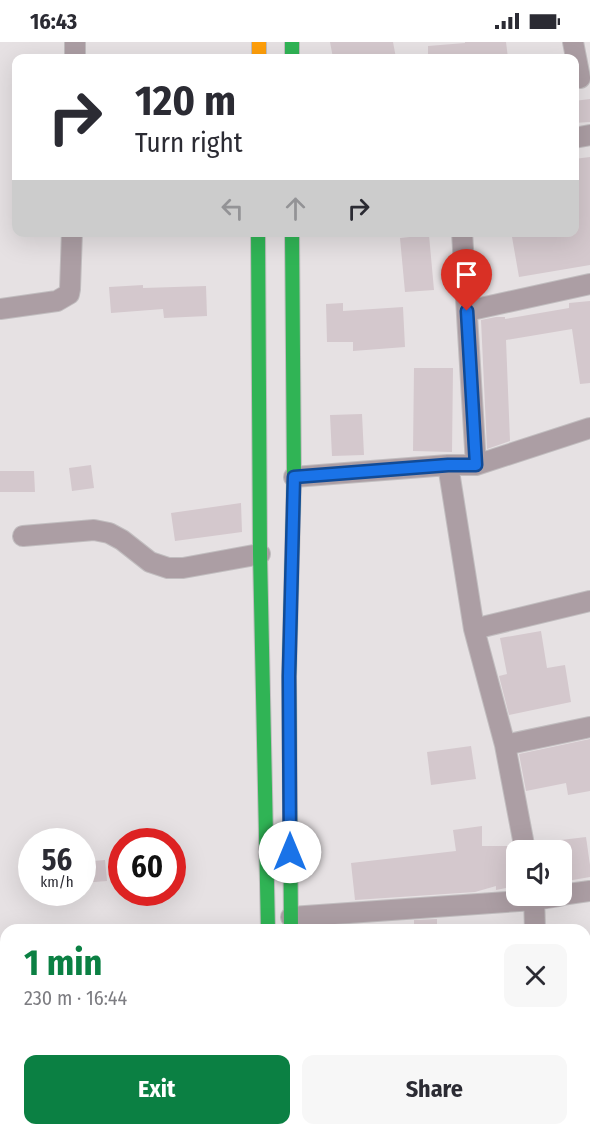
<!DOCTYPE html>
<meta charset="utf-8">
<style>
:root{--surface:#fff;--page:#f7f7f7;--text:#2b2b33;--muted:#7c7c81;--accent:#0b8043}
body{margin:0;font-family:"Fira Sans Condensed",sans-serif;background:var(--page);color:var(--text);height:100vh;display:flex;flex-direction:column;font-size:22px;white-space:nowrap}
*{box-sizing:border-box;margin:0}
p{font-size:20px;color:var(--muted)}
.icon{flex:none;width:33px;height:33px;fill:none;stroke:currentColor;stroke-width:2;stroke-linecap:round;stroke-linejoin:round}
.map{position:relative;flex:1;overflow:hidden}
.side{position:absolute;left:0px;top:882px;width:591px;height:212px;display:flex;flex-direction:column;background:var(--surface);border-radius:18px 18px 0 0;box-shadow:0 6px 24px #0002}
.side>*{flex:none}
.banner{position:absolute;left:12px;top:12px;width:567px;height:183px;border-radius:12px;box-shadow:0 6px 24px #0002;background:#fff;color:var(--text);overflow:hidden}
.tools{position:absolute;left:506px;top:798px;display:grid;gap:12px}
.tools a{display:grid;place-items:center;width:66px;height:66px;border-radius:12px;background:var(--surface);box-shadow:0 6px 24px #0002;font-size:30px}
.speed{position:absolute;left:18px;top:786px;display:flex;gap:12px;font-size:30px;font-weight:700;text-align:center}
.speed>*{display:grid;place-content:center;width:78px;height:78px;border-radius:50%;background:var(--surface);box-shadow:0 6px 24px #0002;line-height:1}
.speed small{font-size:15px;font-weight:400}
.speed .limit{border:9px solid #d22;background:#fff;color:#111}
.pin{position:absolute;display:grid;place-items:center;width:51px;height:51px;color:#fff;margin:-62px -26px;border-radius:50% 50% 50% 0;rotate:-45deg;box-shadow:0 0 6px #0007}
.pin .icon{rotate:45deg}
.me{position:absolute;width:66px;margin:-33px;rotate:0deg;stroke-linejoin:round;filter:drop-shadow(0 0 4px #0008)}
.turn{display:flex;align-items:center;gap:21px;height:126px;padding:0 24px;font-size:27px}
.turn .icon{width:78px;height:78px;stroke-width:2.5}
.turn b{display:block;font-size:42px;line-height:51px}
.lanes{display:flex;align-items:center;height:57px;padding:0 24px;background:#0003;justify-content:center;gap:30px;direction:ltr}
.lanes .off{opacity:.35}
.round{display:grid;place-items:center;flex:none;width:63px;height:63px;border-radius:12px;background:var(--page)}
.overview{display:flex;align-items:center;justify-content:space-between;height:102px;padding:0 24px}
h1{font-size:36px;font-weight:700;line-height:45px;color:var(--accent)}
.primary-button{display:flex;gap:12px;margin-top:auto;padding:12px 24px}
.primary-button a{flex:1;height:69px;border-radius:12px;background:var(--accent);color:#fff;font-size:24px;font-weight:700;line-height:69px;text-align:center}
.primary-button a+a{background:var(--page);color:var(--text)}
.status{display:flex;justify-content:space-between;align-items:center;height:42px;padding:0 30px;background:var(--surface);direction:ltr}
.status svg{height:16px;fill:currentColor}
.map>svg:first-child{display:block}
.building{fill:#d4c8cd}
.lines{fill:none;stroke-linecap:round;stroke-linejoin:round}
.street-casing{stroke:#c1bdbf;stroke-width:22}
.fast-casing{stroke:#c1bdbf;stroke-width:16}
.slow-casing{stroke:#c1bdbf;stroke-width:16}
.street{stroke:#ac9ea4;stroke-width:20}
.fast{stroke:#30b455;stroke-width:14}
.slow{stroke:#ff9f0a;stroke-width:14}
.route-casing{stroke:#114b97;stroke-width:15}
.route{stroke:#1a73e8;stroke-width:10}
</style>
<div class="status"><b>16:43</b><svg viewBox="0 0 49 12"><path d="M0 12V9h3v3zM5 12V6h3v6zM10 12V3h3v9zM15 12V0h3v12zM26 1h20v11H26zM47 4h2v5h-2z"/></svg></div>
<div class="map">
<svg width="590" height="1093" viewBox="0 0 590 1093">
<rect width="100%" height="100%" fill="#e6e1e3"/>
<path class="building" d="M330,0H393L396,16H333Z
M465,0H506L508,16H428V4L465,1Z
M590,57V80L574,81V59Z
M590,115V223L519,235L512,195L541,190H574V117Z
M429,193L434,248L405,250L400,196Z
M143,243V246L206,244L207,274L164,276L163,267L111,271L109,245Z
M590,259V341L580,342L572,287L506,298L510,399L487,407L481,278L496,275H505V277L569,266V261Z
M343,261V269L403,265L405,305L353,309V300H327L326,262Z
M414,326H453L452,410L413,409Z
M362,372L364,413L332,414L330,373Z
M91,423L94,446L72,449L69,426Z
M0,429H34L35,450H0Z
M241,461L242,490L175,499L171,471Z
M541,589L547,626L565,623L571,660L509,673L499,634L507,632L500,596Z
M590,697V749L568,753L566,741L526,749L519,712Z
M471,704L476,737L431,743L427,710Z
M482,784V804H512L516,816V844L496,848V844L475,850L355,858L351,821L456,809L453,788Z
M586,795L590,823V835L561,840V798Z
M105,818L107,839L82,841V820Z
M437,877V888H414V878Z"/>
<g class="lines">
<defs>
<path id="street" d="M573,0L580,36
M75,16V0
M574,96L590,93
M462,190L476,423
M0,267L57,259L69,252L70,247L72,190
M467,269L590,242
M448,423L474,587L590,559
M294,435L448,423H476L590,386
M23,494L94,488L109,491L122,498L150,520L168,526H183L260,512
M474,587L505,703L525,808
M505,703L590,685
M561,853L590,849
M534,854L535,888
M291,875L534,858L560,854
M585,934H590
M292,1088L308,1093
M558,1088V1093"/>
<path id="fast" d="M292,0V16
M258,190L260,512L268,888
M291,888L289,635L294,435L292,190
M268,1093L269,1088"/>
<path id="slow" d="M259,0V16"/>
</defs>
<use href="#street" class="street-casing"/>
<use href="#fast" class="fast-casing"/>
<use href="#slow" class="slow-casing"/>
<use href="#street" class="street"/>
<use href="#fast" class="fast"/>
<use href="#slow" class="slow"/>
</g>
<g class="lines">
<defs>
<path id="route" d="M290,810L289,634L294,435L448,423H476L467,269"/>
</defs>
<use href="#route" class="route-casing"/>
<use href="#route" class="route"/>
</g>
</svg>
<div class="tools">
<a><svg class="icon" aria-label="sound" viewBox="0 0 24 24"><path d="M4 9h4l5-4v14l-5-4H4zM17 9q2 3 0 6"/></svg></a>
</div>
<div class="speed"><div>56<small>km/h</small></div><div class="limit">60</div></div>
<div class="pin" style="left:467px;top:269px;background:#d93025"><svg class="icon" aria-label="arrive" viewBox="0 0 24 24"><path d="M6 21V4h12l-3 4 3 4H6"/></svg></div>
<svg class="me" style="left:290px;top:810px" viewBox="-20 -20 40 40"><circle r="19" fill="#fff"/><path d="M0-13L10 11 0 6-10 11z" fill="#1a73e8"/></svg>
<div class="banner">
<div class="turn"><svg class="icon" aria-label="right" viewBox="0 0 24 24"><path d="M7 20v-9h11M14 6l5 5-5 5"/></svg><div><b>120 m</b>Turn right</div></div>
<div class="lanes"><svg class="icon off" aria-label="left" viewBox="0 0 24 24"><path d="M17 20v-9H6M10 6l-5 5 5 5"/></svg><svg class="icon off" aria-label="ahead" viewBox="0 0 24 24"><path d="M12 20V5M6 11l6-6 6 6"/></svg><svg class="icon" aria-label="right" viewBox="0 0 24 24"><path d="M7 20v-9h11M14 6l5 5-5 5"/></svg></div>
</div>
<section class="side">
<div class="overview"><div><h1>1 min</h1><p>230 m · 16:44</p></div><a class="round"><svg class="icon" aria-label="close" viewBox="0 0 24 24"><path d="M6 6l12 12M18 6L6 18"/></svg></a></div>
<div class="primary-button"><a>Exit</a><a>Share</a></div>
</section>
</div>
